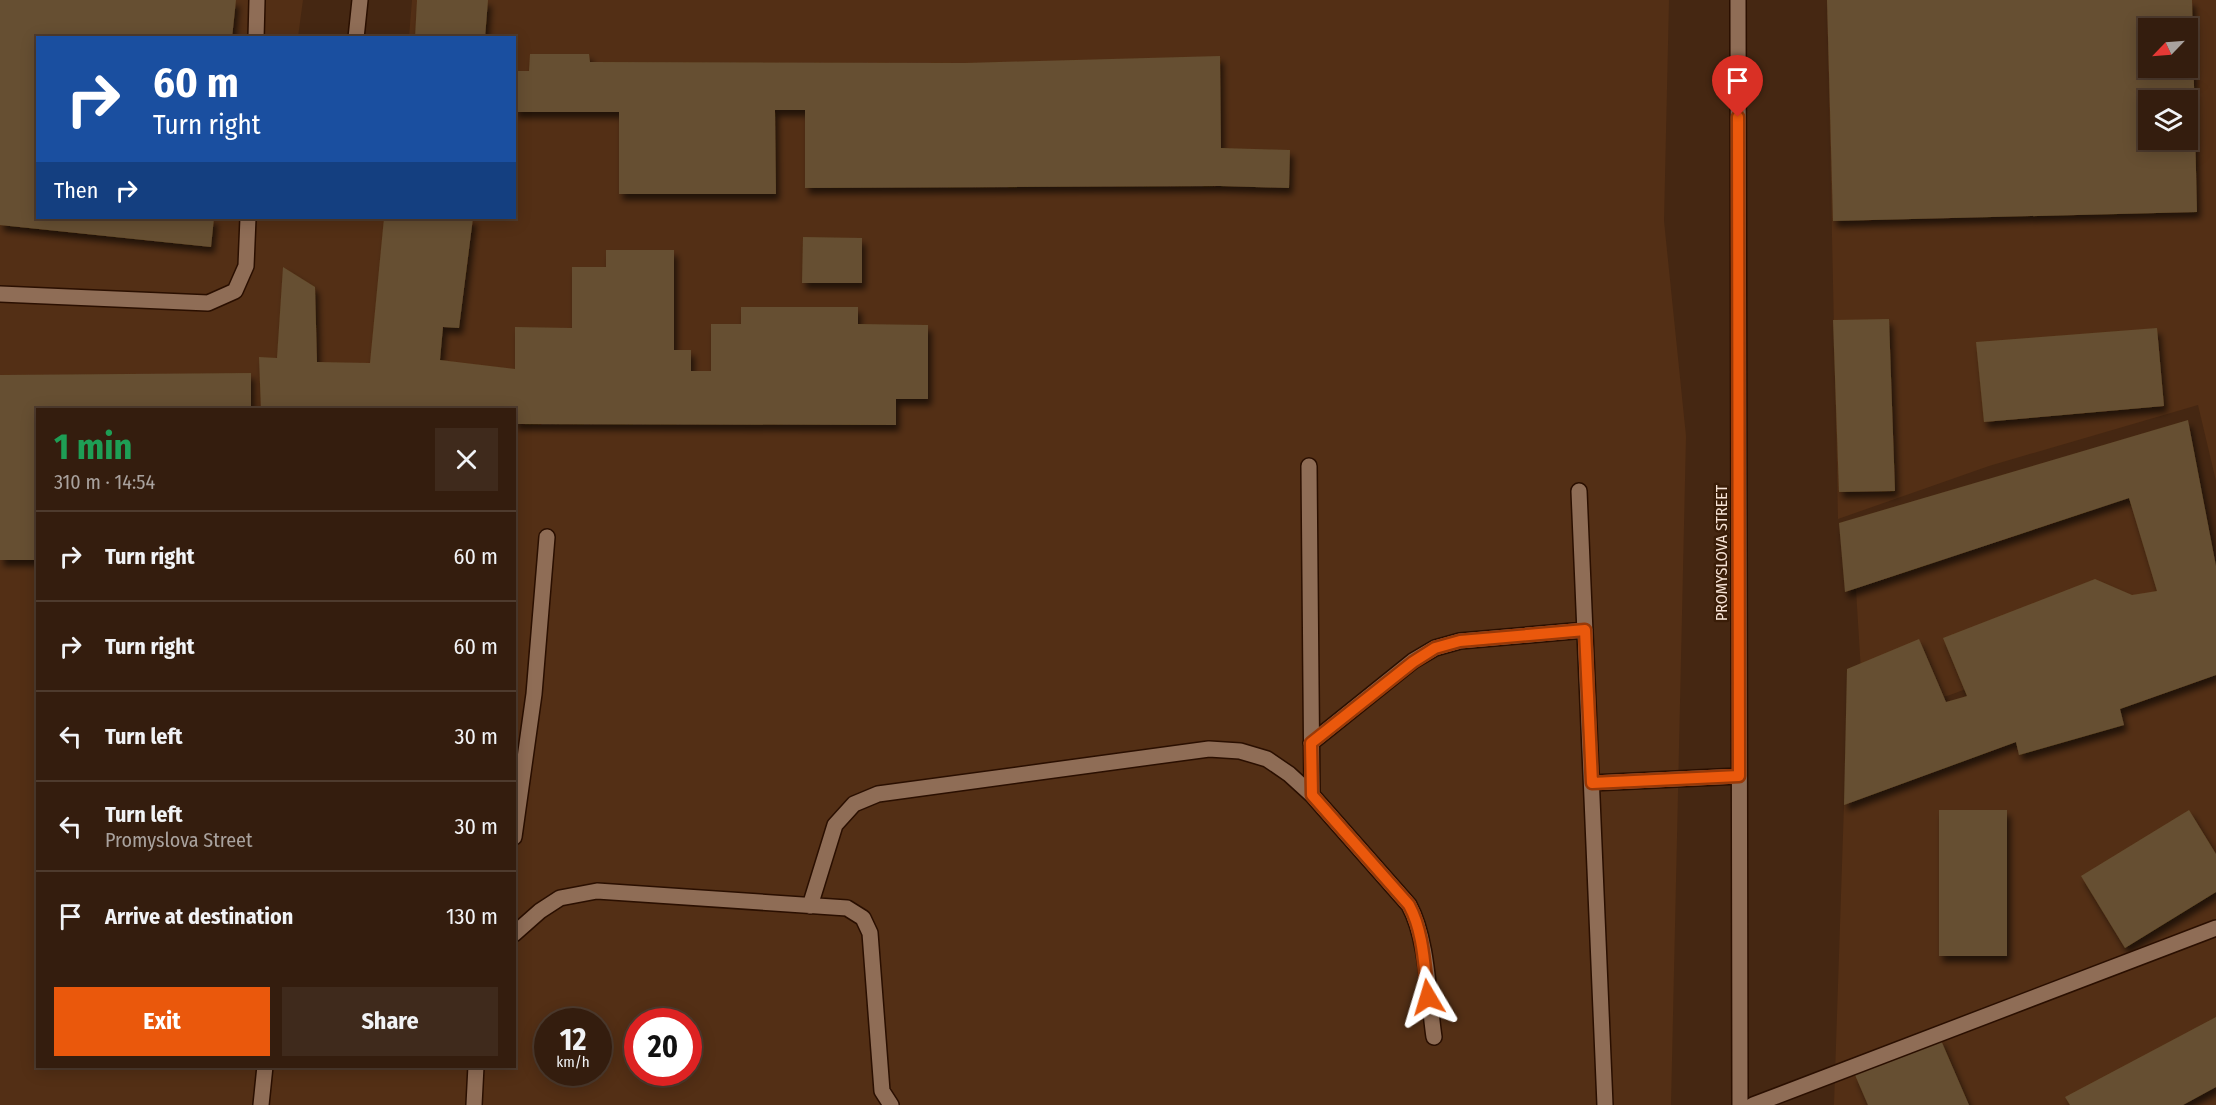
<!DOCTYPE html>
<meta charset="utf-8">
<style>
:root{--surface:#341d0e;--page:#3f2a1c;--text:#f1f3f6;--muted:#a9a29e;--line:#4e3b2e;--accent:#ea580c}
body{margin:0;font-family:"Fira Sans Condensed",sans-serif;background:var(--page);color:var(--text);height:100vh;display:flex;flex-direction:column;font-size:22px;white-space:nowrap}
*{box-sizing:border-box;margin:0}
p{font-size:20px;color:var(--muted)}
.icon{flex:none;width:33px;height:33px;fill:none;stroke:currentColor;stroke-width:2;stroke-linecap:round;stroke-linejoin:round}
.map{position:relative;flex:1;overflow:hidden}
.side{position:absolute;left:36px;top:408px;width:480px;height:660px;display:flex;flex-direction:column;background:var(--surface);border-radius:0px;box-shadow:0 3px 15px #0003,0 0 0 2px var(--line)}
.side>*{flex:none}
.banner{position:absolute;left:36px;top:36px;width:480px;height:183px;border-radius:0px;box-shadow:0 3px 15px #0003,0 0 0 2px var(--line);background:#1a4fa0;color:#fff;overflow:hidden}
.needle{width:39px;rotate:245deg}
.tools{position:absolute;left:2138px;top:18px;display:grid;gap:12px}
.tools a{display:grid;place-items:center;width:60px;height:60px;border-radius:0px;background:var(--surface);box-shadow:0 3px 15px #0003,0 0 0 2px var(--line);font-size:30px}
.speed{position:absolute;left:534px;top:1008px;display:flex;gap:12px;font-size:30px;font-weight:700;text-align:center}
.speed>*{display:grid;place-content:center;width:78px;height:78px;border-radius:50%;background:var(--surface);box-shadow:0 3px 15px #0003,0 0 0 2px var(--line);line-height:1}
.speed small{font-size:15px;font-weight:400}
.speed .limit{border:9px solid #d22;background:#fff;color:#111}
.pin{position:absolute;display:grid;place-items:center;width:51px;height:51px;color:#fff;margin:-62px -26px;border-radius:50% 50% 50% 0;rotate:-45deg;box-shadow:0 0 6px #0007}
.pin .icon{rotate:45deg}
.me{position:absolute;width:66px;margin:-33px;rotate:353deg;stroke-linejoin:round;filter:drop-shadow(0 0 4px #0008)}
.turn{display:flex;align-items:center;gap:21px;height:126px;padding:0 18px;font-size:27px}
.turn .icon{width:78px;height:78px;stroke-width:2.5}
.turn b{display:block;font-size:42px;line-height:51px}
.then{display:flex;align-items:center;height:57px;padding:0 18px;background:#0003;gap:12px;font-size:22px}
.round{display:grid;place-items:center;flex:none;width:63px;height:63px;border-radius:0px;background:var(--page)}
.overview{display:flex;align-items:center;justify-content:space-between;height:102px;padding:0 18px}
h1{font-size:36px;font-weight:700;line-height:45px;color:#1e9e55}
.action{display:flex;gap:12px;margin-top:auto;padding:12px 18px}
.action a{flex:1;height:69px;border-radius:0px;background:var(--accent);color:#fff;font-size:24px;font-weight:700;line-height:69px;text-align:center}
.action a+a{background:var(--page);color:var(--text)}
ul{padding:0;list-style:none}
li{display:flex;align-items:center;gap:18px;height:90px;padding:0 18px;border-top:2px solid var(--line)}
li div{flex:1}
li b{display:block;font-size:22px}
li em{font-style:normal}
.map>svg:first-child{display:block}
.built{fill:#532f15;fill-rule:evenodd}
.building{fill:#664f30;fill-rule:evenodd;filter:url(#shadow)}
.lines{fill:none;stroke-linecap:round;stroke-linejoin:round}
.minor-casing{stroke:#2a0f00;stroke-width:18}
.minor{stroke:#8f6d56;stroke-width:15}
.route-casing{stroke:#983908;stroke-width:15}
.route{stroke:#ea580c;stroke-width:10}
.labels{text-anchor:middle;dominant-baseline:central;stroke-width:5;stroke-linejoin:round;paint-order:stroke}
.street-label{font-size:16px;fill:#f7e3d6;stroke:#3a1d08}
</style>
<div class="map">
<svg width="2216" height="1105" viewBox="0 0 2216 1105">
<defs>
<filter id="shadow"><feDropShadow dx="3.5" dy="6" stdDeviation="3" flood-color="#0009"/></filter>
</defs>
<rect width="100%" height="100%" fill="#452712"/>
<path class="built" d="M0,0H303L298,37L38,38V218H514V38L409,37L412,0H1669L1664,221L1686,436L1671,1105H0ZM38,410H514V1066H38ZM548,1022H598V1072H548ZM638,1022H688V1072H638Z
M1827,0H2216V481L2198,405L1989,466L1838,519ZM2148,28H2187V68H2148ZM2148,100H2187V140H2148Z
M2163,435L2214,596L1950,695L1864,720L1852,525Z
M2216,612V1105H1834L1844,805L1850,743Z"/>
<path class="building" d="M0,0H236L232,38H38V218H214L211,247L0,225Z
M417,0H488L485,38H415Z
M1827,0H2192L2197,212L1833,221ZM2148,28H2187V68H2148ZM2148,100H2187V140H2148Z
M530,54H589L590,62L965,63L1220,56L1221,148L1290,150L1289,188L1220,186L805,188V110H775L776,194H619V112H514V71H529Z
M384,218H473L459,328L443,327L440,360L515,369V327L572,328V267H606V250H674V350H691V371H711V324H741V307H858V324L928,325V399H896V425L514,424V410H261L259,357L277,358L283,267L315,287L317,362L370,363Z
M803,237L862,238V283H802Z
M1889,319L1895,491L1839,492L1833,320Z
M2157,328L2164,406L1984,422L1976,342Z
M251,373V410H38V560H0V375Z
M2188,420L2216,566V675L2120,709L2124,725L2019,755L2016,742L1844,805L1847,669L1919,639L1946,702L1967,696L1943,638L2095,579L2132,595L2157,591L2129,498L1845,592L1839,523Z
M1939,810H2007V956H1939Z
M2189,810L2216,854V892L2125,948L2081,876Z
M2216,1017V1087L2183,1105H2070L2065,1097Z
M1940,1038L1969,1105H1868L1855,1075Z"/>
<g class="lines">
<defs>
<path id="minor" d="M1738,0L1740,1105
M256,38L257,0
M356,38L360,0
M0,294L208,303L235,291L246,266L248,218
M1309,466L1312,795
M1579,491L1605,1105
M1311,743L1413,661L1435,648L1460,641L1585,630
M1592,783L1739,776
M514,837L534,694L547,537
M810,906L835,825L854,804L878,794L1209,749L1240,751L1267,759L1289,774L1312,795L1409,905C1428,940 1428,997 1434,1037
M514,934L540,911L560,898L597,891L847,908L863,918L870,933L882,1091L891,1105
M261,1105L265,1066
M474,1105L476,1066
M1753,1105L2216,928"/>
</defs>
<use href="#minor" class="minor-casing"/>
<use href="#minor" class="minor"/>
</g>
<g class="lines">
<defs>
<path id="route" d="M1428,997C1424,966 1424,933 1409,905L1312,795L1311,743L1413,662L1435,648L1460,641L1585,630L1592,783L1739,776L1738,117"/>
</defs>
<use href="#route" class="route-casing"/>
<use href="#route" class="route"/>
</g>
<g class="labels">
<g class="street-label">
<text transform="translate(1721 553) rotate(-90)">PROMYSLOVA STREET</text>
</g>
</g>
</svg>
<div class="tools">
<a><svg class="needle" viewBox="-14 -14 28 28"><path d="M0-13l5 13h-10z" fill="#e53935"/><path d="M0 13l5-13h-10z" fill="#a9a29e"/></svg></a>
<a><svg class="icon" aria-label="layers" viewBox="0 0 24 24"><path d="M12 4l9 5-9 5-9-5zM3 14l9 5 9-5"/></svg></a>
</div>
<div class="speed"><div>12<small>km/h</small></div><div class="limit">20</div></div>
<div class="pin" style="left:1738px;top:117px;background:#d93025"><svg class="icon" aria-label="arrive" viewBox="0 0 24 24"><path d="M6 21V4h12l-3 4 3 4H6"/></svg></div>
<svg class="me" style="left:1428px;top:997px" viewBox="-20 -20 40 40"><path d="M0-17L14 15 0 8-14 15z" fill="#ea580c" stroke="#fff" stroke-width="4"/></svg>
<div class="banner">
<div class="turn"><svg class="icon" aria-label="right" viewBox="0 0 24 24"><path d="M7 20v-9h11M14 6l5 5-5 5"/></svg><div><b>60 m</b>Turn right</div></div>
<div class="then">Then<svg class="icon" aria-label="right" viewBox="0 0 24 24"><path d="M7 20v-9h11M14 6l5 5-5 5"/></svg></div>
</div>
<section class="side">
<div class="overview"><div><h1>1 min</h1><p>310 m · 14:54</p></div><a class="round"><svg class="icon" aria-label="close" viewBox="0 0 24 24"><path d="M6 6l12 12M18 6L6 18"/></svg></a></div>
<ul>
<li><svg class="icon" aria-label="right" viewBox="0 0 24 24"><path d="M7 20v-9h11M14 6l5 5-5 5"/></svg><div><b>Turn right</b></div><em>60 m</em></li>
<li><svg class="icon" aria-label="right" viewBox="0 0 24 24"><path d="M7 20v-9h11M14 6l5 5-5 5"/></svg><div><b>Turn right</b></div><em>60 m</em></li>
<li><svg class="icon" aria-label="left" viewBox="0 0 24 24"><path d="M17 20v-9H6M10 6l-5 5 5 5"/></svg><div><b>Turn left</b></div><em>30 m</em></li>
<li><svg class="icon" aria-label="left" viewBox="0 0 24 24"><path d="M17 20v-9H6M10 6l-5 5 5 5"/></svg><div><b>Turn left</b><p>Promyslova Street</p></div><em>30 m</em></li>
<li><svg class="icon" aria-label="arrive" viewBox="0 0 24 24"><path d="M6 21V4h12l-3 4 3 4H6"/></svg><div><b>Arrive at destination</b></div><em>130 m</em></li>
</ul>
<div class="action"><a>Exit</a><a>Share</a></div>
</section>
</div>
